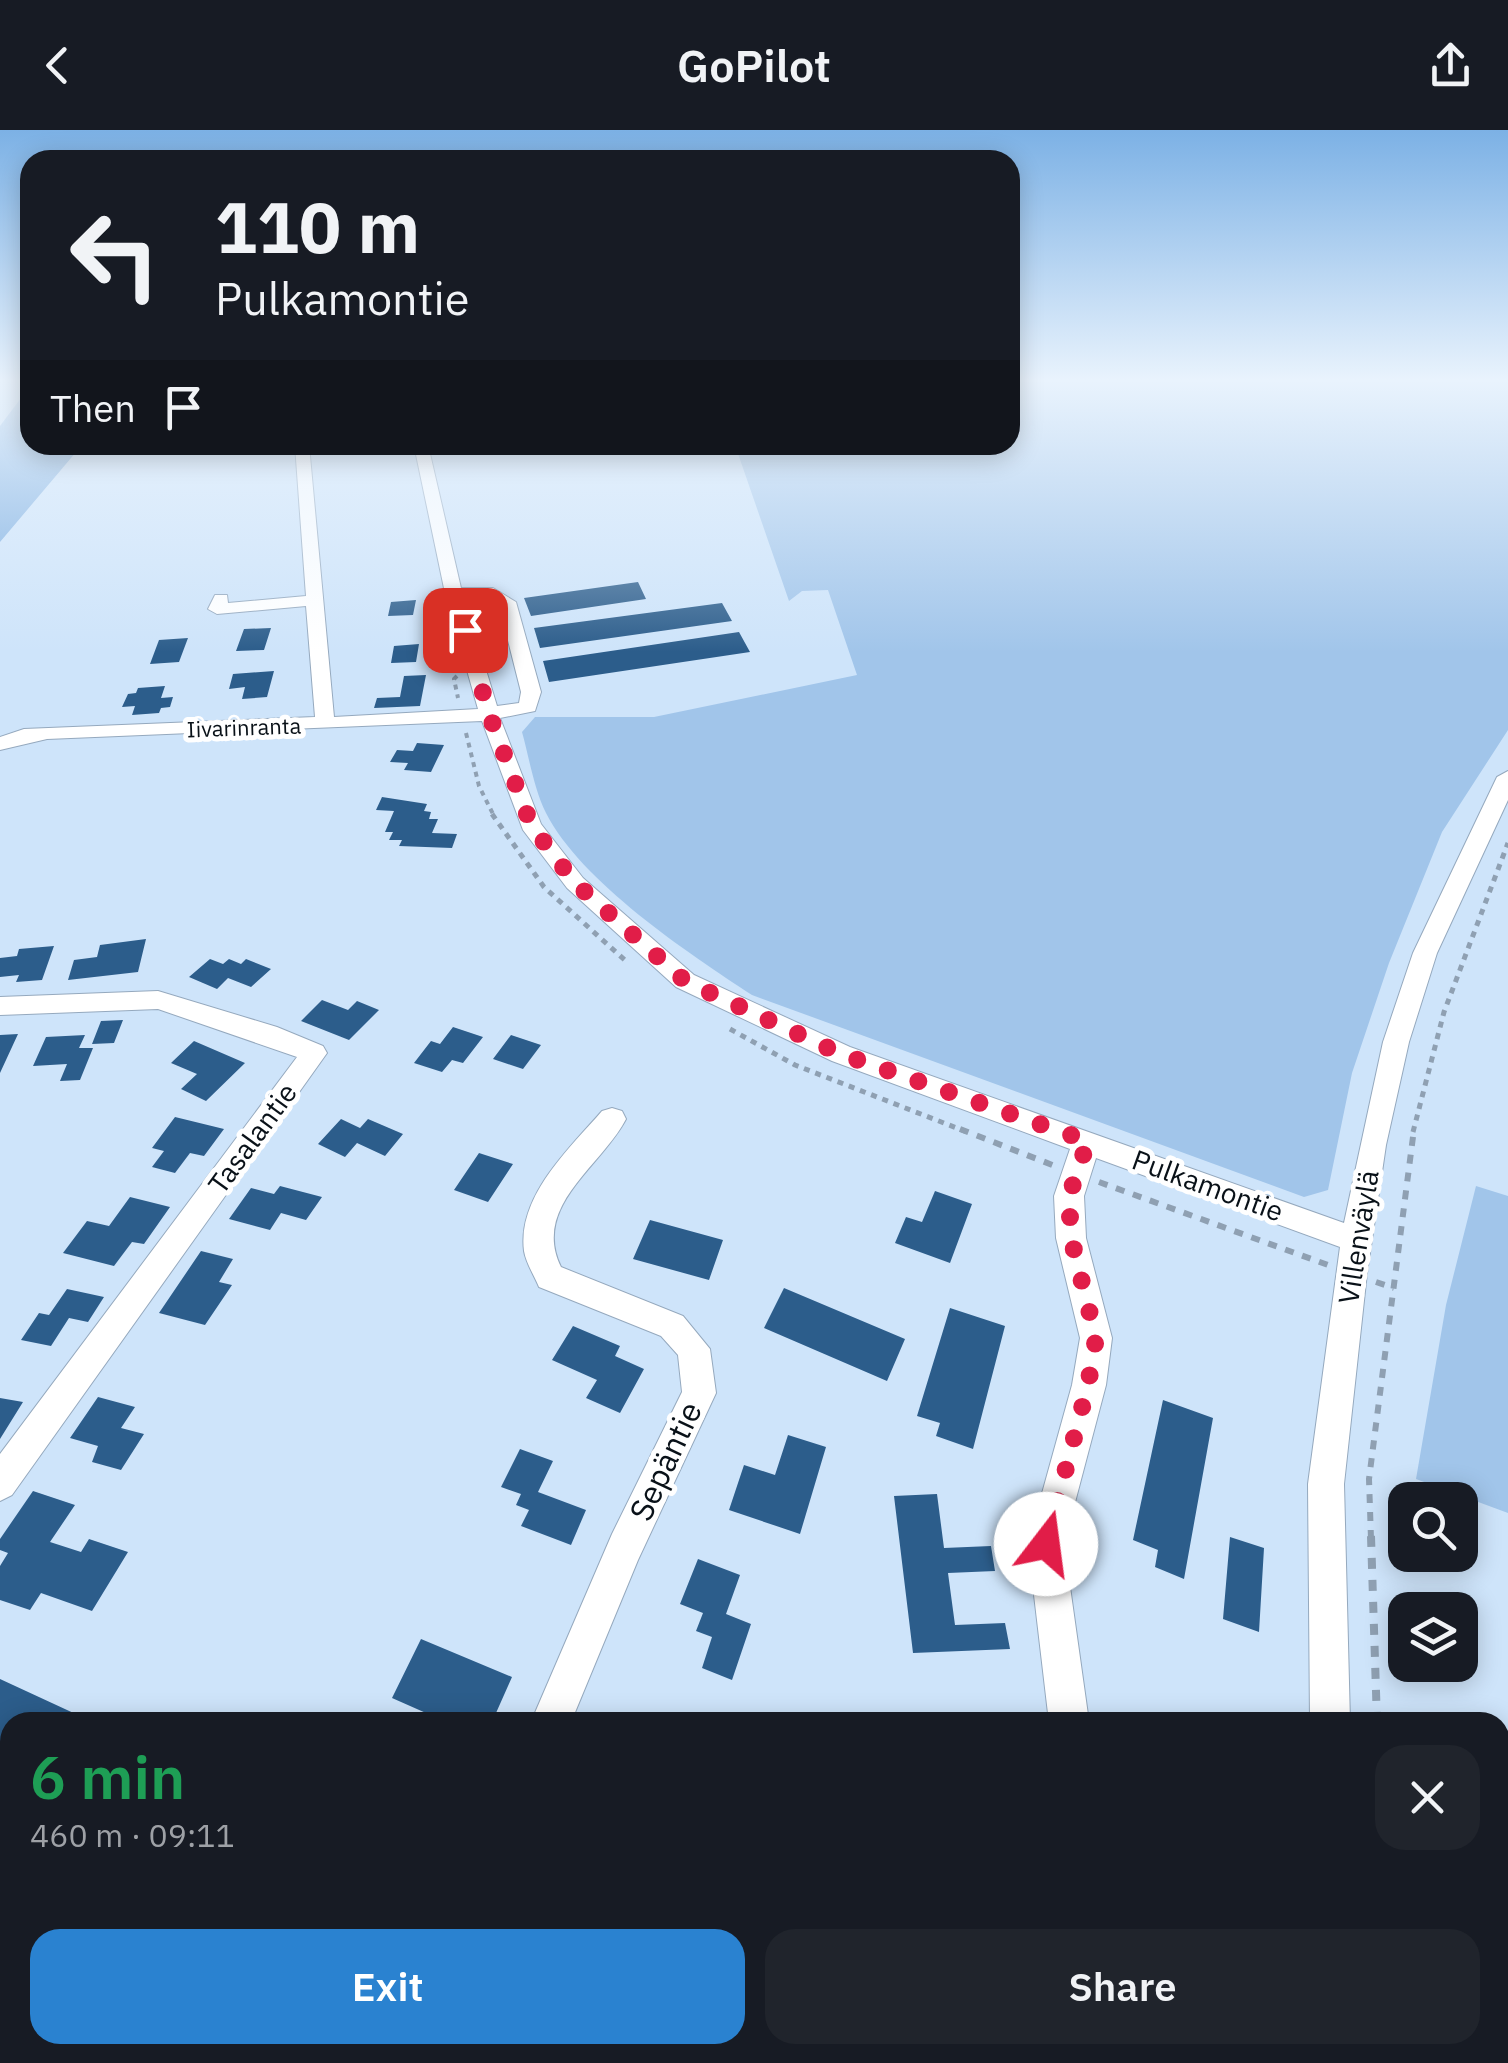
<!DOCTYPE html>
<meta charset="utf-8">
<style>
:root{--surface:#171b24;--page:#20242c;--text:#f1f3f6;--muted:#9ea1a6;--accent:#2a82d0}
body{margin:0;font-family:"IBM Plex Sans",sans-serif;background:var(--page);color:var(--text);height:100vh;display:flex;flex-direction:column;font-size:38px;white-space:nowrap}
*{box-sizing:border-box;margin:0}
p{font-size:32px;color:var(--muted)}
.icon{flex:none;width:55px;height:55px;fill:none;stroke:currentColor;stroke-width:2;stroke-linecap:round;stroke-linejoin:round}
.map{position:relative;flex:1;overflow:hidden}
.panel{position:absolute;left:0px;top:1582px;width:1510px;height:352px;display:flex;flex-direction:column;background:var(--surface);border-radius:30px 30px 0 0;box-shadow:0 5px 25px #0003}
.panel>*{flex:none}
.banner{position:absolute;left:20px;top:20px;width:1000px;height:305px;border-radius:30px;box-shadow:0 5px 25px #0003;background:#171b24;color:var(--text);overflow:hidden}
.controls{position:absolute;left:1388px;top:1352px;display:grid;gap:20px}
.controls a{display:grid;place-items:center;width:90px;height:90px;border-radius:20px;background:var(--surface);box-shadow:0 5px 25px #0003;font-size:50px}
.pin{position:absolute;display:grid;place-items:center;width:85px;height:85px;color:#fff;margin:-42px;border-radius:20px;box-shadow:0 5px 15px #0006}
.me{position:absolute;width:110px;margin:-55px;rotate:15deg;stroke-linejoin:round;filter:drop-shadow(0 0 8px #0008)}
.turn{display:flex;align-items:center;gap:35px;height:210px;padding:0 30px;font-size:45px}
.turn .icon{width:130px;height:130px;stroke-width:2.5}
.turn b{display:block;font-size:70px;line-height:85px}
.then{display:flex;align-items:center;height:95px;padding:0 30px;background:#0003;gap:20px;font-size:38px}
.round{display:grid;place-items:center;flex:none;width:105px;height:105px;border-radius:30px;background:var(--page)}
.overview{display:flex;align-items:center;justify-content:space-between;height:170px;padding:0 30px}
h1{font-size:60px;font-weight:600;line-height:75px;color:#1e9e55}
.action{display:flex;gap:20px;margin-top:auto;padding:20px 30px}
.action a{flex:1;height:115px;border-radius:30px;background:var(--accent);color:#fff;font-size:40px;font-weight:600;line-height:115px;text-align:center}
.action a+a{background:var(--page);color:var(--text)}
header{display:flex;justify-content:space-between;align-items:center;height:130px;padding:0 30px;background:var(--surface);font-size:45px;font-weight:600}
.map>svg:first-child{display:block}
.green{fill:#a1c5ea}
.water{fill:#7bade0}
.building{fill:#2c5d8b}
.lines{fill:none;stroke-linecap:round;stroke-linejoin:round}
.minor-casing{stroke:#95a9be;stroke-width:2}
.major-casing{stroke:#95a9be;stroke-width:3}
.path-far3{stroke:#8fa0b2;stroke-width:4;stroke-dasharray:5 5;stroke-linecap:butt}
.path-far2{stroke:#8fa0b2;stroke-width:5;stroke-dasharray:6 6;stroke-linecap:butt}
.path-far1{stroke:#8fa0b2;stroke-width:6;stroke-dasharray:9 9;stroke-linecap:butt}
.path{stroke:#8fa0b2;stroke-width:8;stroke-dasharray:11 11;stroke-linecap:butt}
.minor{fill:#fff;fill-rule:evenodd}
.major{fill:#fff;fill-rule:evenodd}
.route{stroke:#e11d48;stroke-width:18;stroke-dasharray:0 32.4}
.labels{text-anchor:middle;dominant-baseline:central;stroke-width:10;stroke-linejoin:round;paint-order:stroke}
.far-street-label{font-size:22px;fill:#091118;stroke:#fff}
.street-label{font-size:28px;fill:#091118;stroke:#fff}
.near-street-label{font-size:32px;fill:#091118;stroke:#fff}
</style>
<header><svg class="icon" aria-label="back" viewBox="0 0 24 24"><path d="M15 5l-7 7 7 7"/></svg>GoPilot<svg class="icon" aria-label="share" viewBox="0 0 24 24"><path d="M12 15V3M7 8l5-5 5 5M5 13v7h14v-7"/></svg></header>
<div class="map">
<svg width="1508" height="1933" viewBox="0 0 1508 1933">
<rect width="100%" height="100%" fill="#cee4fa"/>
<path class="green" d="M1010,251H1508V600L1442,702L1389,833L1352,943L1328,1060L1304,1067L752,865C688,823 581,752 546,683C534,659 529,627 522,602L535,587H654L857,545L828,460L802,461L789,471L735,315H1010Z
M1476,1056L1508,1066V1383L1416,1349L1446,1175Z"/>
<path class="water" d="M30,256V315H82L0,412V296Z"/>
<path class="building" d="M638,452L646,469L531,486L524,468Z
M416,470L413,485L388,486L391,472Z
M722,473L732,491L540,518L534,498Z
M271,498L264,520L236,521L244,499Z
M739,502L750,522L549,552L543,531Z
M188,508L179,532L150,534L159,510Z
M419,514L416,532L391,533L394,516Z
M274,541L267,567L242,569L245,557L229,559L233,544Z
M426,545L420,576L374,578L377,568L400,567L404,546Z
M165,556L161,568L173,567L170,577L161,578L159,583L132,585L135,576L122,577L128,564L136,563L138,558Z
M417,613L444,615L431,642L404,640L408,633L390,632L397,620L413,621Z
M382,667L427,674L424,681L431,682L429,689H438L432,703L457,704L452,718L399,716L402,710H389L393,702H385L394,681L376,680Z
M146,809L138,842L68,850L74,830L97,827L100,815Z
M54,816L42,850L16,852L19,845L0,847V828L17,826L19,819Z
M210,829L223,834L229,829L241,834L246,829L271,839L251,857L228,848L217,859L189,847Z
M322,870L348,880L357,871L379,880L349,910L301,891Z
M123,890L114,913L92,914L101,891Z
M453,897L483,907L463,933L452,930L442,942L414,933L431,911L440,914Z
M18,904L0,943V905Z
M85,905L79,918H93L80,950L60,951L67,934L33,936L46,907Z
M511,905L541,915L523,939L493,929Z
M194,911L245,933L206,971L181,959L197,944L171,933Z
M175,987L224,999L204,1026L190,1023L175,1043L152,1037L164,1021L152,1018Z
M341,989L360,998L368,989L403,1004L385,1026L357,1013L345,1027L318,1014Z
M479,1023L513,1034L488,1072L454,1060Z
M280,1056L322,1067L306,1090L281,1083L270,1100L229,1089L251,1058L274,1064Z
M935,1061L972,1074L950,1133L895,1113L906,1087L922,1092Z
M130,1067L170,1077L144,1114L132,1112L114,1136L63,1123L87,1091L109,1096Z
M650,1090L723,1110L709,1150L633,1129Z
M201,1121L233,1129L219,1152L232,1155L205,1195L159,1183Z
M784,1158L905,1209L887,1251L764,1198Z
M67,1159L104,1167L88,1192L69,1188L51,1216L21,1210L39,1183L49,1185Z
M950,1178L1005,1196L973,1319L936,1306L940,1293L917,1286Z
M573,1196L620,1216L615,1226L644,1239L620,1283L586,1268L597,1250L552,1230Z
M98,1267L135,1277L121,1298L144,1304L121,1340L92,1332L98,1316L70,1308Z
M0,1268L23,1272L0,1309Z
M1163,1270L1213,1288L1184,1449L1155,1437L1158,1420L1133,1410Z
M788,1305L826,1317L800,1404L729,1380L744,1335L775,1345Z
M520,1319L553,1331L538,1362L586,1380L571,1415L521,1396L529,1380L516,1375L521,1364L501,1357Z
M33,1361L75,1375L50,1412L81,1422L89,1409L128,1422L92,1481L41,1463L30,1480L0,1470V1436L8,1423L0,1420V1409Z
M937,1364L944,1418L991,1416L995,1441L948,1443L955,1495L1005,1493L1010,1519L913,1523L894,1366Z
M1230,1407L1264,1418L1259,1502L1223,1489Z
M698,1429L740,1445L726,1484L751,1494L732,1550L702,1538L712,1507L696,1501L703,1483L680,1474Z
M421,1509L512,1547L492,1592H432L435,1587L392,1568Z
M0,1549L93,1592H10V1661L0,1677Z
M759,1925H868L872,1927L871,1933H756Z
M1101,1925H1174L1172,1933H1099Z"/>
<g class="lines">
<defs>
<path id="minor" d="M295,315H309L334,587L478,579L445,463L414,315H428L461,458H493L516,472L541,562L535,581L500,588L541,694L583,748L694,845L850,917L1344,1093L1383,912L1413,823L1497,647L1508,641V670L1437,823L1409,912L1386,1015L1367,1143L1344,1354L1350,1592H1310L1308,1354L1340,1117L1096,1028L1084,1066L1086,1108L1112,1208L1106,1255L1064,1414L1089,1592H1049L1028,1414L1072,1255L1080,1208L1056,1108L1054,1066L1070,1019L832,931L676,857L567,758L523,700L482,591L47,609L0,620V607L24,599L315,587L306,476L217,484L208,479L215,465H227L228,473L306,466ZM484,467L499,475L521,562L519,573L497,576L464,468Z
M158,861L277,897L323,916L327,923L12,1365L0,1371V1324L297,927L158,879L0,885V867Z
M612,978L622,981L626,989C602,1036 531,1076 561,1137L683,1186L710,1219L716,1263L638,1430L571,1592H531L612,1404L682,1262L678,1225L661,1206L539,1157C534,1145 526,1133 524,1121C517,1066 570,1018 602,981Z
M426,1925H473L470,1933H423Z
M1340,1925H1386L1387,1933H1341Z"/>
<path id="major" d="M0,1818L10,1822V1882L0,1878Z
M98,1925H167L170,1933H102Z"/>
</defs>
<use href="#minor" class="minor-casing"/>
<use href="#major" class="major-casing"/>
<path class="path-far3" d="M457,546L454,549L458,568
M466,603L479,656L494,686"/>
<path class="path-far2" d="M492,684L544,757L628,833
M730,899L795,935L967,1002
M1413,1002L1444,882L1508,713"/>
<path class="path-far1" d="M960,999L1055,1036
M1099,1052L1328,1135
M1376,1152L1394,1158
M1371,1409L1369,1349L1414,999"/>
<path class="path" d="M1371,1406L1377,1592
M1500,1719L1508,1721
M1425,1925L1426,1933"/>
<use href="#minor" class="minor"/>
<use href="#major" class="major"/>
</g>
<linearGradient id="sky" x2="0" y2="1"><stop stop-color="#7cb1e5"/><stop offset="0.48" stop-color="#e9f3fd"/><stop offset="1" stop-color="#e9f3fd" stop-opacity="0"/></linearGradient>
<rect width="1508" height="522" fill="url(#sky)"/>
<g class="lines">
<path class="route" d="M465,500L489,584L531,695L575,753L685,851L841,924L1088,1011L1069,1066L1071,1108L1096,1208L1088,1255L1046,1414"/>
</g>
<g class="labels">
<g class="far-street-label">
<text transform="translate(244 597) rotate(-2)">Iivarinranta</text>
</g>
<g class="street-label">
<text transform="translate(252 1008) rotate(-54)">Tasalantie</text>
<text transform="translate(1208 1055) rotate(20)">Pulkamontie</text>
<text transform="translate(1358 1107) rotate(-81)">Villenväylä</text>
</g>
<g class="near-street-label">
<text transform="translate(665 1331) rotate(-65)">Sepäntie</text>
</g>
</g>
</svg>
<div class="controls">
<a><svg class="icon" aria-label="search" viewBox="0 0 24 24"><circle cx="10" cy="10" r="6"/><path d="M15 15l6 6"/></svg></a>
<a><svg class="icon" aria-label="layers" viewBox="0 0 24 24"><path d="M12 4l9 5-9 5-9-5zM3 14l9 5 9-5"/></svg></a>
</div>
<div class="pin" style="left:465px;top:500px;background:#d93025"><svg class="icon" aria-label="arrive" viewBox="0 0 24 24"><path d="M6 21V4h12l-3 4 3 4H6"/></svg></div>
<svg class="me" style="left:1046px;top:1414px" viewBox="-20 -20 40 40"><circle r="19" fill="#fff"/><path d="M0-13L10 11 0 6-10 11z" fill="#e11d48"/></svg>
<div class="banner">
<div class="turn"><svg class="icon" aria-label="left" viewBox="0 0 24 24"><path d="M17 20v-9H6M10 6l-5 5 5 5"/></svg><div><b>110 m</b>Pulkamontie</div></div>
<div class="then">Then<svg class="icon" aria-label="arrive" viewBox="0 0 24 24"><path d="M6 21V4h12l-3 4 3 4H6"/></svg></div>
</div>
<section class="panel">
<div class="overview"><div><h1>6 min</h1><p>460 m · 09:11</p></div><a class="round"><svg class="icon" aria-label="close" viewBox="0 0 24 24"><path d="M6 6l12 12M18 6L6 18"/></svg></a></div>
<div class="action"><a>Exit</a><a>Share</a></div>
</section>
</div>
